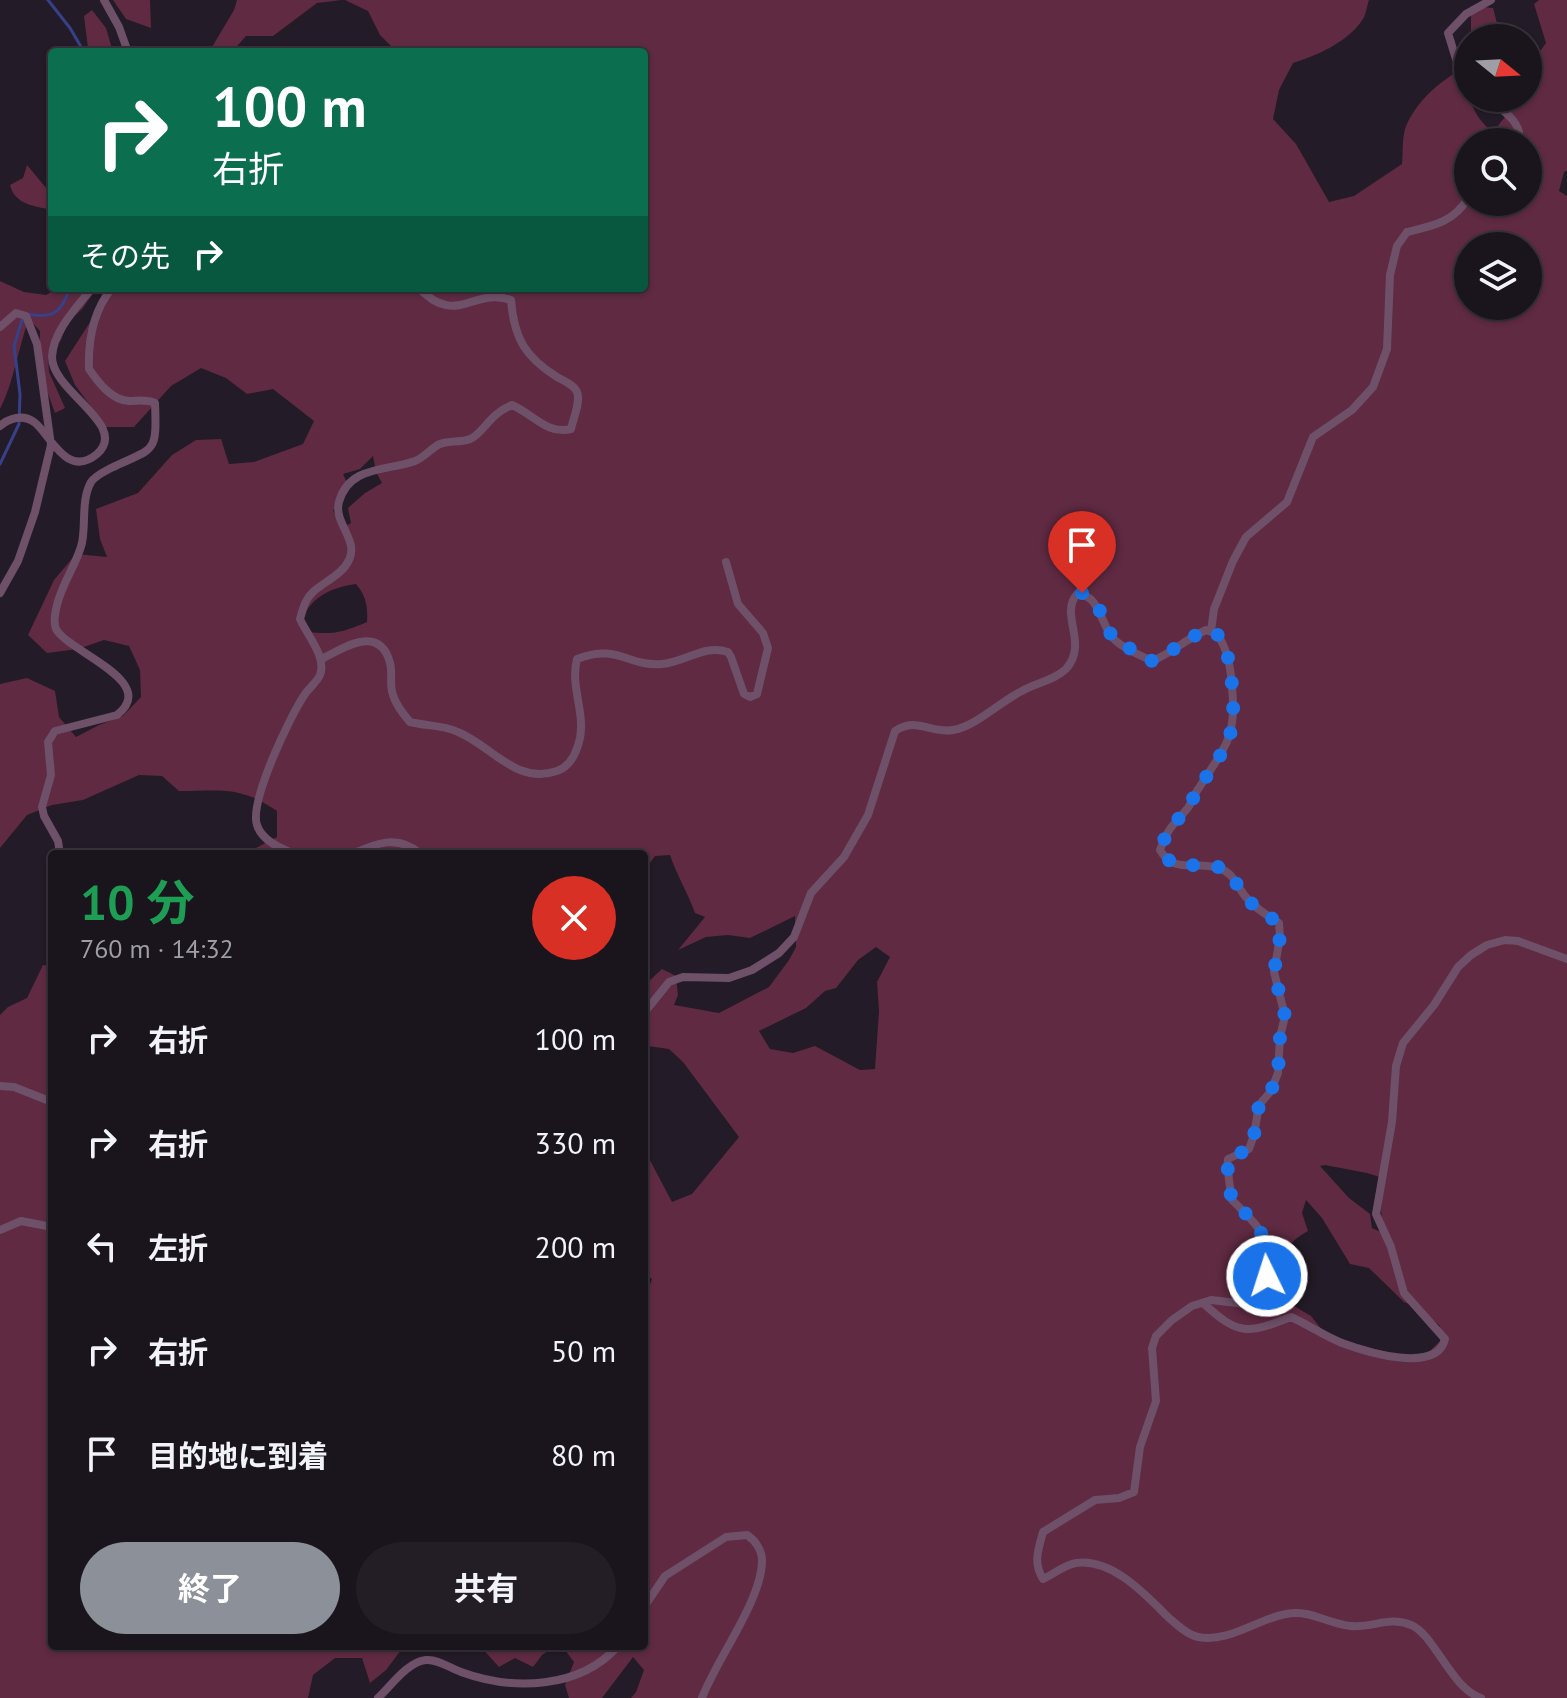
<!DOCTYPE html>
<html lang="ja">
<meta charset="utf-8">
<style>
:root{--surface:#1a141d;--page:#231d26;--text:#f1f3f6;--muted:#9f9ea4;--line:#38333b;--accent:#8c9099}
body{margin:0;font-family:"PT Sans","Noto Sans JP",sans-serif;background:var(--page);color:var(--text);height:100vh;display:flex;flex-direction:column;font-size:30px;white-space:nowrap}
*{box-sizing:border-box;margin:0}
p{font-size:26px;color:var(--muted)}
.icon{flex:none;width:44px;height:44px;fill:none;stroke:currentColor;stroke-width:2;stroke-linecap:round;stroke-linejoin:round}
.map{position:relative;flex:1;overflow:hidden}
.panel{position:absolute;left:48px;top:850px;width:600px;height:800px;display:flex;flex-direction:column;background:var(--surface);border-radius:8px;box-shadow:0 2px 6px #0004,0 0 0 2px var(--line)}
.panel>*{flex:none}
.guide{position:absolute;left:48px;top:48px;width:600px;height:244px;border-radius:8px;box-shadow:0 2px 6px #0004,0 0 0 2px var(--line);background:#0b6e4f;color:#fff;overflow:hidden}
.needle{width:52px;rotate:108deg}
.fabs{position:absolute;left:1454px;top:24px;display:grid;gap:16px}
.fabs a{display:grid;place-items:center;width:88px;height:88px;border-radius:50%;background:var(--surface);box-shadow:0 2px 6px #0004,0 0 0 2px var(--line);font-size:40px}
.pin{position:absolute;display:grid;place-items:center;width:68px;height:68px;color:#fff;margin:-82px -34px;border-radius:50% 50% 50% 0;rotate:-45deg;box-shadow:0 0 8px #0007}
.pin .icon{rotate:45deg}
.me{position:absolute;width:88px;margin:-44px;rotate:356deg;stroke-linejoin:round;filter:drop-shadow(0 0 6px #0008)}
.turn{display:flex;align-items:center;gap:28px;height:168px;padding:0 32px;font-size:36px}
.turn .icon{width:104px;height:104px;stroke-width:2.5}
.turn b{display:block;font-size:56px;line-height:68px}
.then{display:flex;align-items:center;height:76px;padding:0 32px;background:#0003;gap:16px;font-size:30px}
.round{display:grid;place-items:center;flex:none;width:84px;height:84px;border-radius:42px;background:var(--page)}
.summary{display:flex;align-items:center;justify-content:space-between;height:136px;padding:0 32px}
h1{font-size:48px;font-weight:700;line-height:60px;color:#1e9e55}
.action{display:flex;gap:16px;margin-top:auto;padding:16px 32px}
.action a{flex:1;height:92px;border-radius:48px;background:var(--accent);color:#fff;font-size:32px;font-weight:700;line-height:92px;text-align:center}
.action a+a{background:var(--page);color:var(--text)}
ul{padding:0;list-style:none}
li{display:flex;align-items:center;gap:24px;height:104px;padding:0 32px}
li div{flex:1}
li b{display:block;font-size:30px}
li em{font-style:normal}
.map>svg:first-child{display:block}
.green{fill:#5f2a42;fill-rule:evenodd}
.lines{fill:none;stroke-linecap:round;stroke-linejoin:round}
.stream{stroke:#374189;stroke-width:3}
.minor{stroke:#6e5068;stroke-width:8}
.route{stroke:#1a73e8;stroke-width:14;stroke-dasharray:0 25.2}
</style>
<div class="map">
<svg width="1567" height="1698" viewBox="0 0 1567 1698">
<rect width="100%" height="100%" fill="#231b27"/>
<path class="green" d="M113,0H150L151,28L126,19Z
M237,0H342L317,3L273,36H246L232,52H209L234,10Z
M345,0H1369C1367,6 1366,14 1363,19C1348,42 1318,55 1293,63L1279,90L1273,119L1296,144L1329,202L1354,196L1402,164C1403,152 1402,136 1406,126C1418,99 1442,79 1468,66C1468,95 1469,113 1493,132L1520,98H1528C1528,74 1532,62 1546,43L1534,4L1539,0H1567V171L1564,172L1559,191L1567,196V1698H631L636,1692L644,1670L633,1657L602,1698H569L565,1685L574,1662L562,1646H644V1302L652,1279L644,1272V1149L672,1202L692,1194L739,1137L683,1062L669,1049L648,1046L644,1054V973L649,981L662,969L676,976L678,995L674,1005L719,1013L769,987L789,960L796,947L795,916L750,938L728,935L706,937L678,950L705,917L695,913C688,893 677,876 670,855L655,856L644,871V854H250L252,850L277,837V811C239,785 221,791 179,791L162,776L139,775L83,800L52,805L27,815L0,848V684L27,678L55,691L59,717L76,737L99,725L123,716L141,697L140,670L129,646L104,640L78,649L47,653L28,635L54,580L76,554L107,557L100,539L96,509L138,493L172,455L196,440L221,439L229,464L254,462L303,444L314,421L273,389L247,394L226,378L201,368L171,386L134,427H106L75,385L65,361L112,288H644V52H397L380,35L368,11ZM1468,142H1528V202H1468ZM1468,246H1528V306H1468ZM373,456L376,472L382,483L365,493L348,508L351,523L342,528L333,510L341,503L349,487L343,474L360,469ZM356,584C366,596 368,606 367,622C343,632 334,635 308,632L300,623C311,597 329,588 356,584ZM876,947L890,957L877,982L879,1011L875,1069L860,1070L815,1046L793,1053L770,1049L759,1031L806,1008L825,991L836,988L858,960ZM1325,1165L1367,1173L1383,1178L1381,1211L1383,1233L1372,1228L1370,1214L1349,1198L1320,1166ZM1306,1200L1322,1218L1350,1264L1369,1268L1404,1302L1421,1309L1440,1326V1341L1420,1361L1327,1336L1311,1316L1287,1302L1274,1288C1277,1262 1285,1243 1308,1231L1302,1213Z
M1471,6L1493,8L1501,38H1471Z
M92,10L106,28L113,52H87L88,48L84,16Z
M27,165L52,195V210C35,206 15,205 10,185L23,178Z
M0,281L24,292L46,295L58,288H97L82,309L68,322L61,340L48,356L49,372L65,408L55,413L39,369L40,331L29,319C18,348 14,382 0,409Z
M43,965L52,966V1192L47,1215L52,1218V1646H404L386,1670L370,1683L362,1658H335L313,1675L308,1698H0V1015L8,1007L27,998Z
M480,1646H556L542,1655L533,1667L515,1658L499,1667Z"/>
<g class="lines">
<path class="stream" d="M48,0L70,28L84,52
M0,464L19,424L20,394L14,346L23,317L26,314C54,319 61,313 70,288"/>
<path class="minor" d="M104,0L119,27L128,52
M1468,75L1456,59L1448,33L1466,14L1491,0
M1488,98C1502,110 1523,122 1519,142
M0,327L16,313L26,316L37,344L51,445L35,512L18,561L0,593
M0,426C9,418 23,414 34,422C49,432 66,480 97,454C130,425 52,392 52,357C53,331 77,307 92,288
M1211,631L1214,609L1233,561L1246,537L1287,502L1313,437L1352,410L1373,387L1387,349L1390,275L1397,246L1407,232C1433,226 1454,222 1468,198
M322,659C344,647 380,624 390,663C393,673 389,684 393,695C396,705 403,714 410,722C426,726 443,725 458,732C492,746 516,785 557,771C571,766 577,752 580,738C585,711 570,686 577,659C618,643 628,667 662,664C686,662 704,644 728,652L731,657L744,694L750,697L757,694L768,648L763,633L738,604L726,562
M60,854L58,841L44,816L42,807L51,775L48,742L55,731L117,715C160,681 68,652 56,629C53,622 55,613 57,605C62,583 77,564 82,543C86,523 81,500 91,482C96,475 104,472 111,468C155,447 157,455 155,403C146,399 138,401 129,401C111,400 98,382 89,369C88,340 93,311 112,288
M295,854C281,849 262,841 257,825C249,802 290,716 305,694C309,688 317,682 320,675C327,657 307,635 300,619C303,609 305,599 313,592C325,581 342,575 349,560C359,540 333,522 339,502C349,465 388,471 415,461C425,457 431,448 440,444C450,440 461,443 470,439C483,434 489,414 512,405C533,414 547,435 571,429C573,419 581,402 577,392C574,385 564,381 557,377C525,357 514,338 511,300C484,290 465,310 446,305C434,303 427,295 418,288
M352,854C377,843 398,834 421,854
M644,1013L669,982L683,977L729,978L752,970L779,953L794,937L811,893L844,857L868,815L895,731C917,716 930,734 953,730C975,727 1001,701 1022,691C1035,683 1055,680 1066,669C1089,643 1059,615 1077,594C1099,594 1101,624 1112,637C1121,648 1140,655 1152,661C1172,653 1186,639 1206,630L1217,634C1228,649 1231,669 1232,687C1237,739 1225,746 1199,788C1194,794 1192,803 1187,809C1172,827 1169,826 1160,850C1175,876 1198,859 1221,869C1234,874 1237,886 1245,896C1254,908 1267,915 1279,923L1280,937L1274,972L1285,1016L1280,1037L1278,1073L1271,1091L1259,1105L1254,1135L1249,1149L1228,1159C1226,1166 1231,1188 1231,1199C1270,1237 1278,1247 1257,1300L1246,1304L1211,1300L1192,1306L1172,1320L1156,1336L1152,1348L1156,1401L1140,1447L1134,1492L1119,1498L1095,1500L1043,1532C1038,1550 1033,1563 1043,1579C1054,1574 1064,1565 1076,1563C1112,1558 1145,1594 1168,1617C1176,1624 1187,1635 1198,1637C1229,1643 1257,1619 1286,1614C1310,1609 1328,1624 1351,1626C1373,1628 1389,1616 1411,1625C1434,1634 1451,1688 1481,1698
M0,1086L14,1087L52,1102
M0,1230L21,1221L52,1227
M1203,1303C1239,1336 1247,1334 1291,1317C1309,1325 1324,1336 1342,1343C1366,1352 1437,1374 1445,1339L1404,1293L1391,1247L1376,1214L1392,1122L1396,1066L1403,1043L1434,1005L1458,967L1471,955L1487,945L1505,940L1518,941L1567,959
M644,1607L665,1576L726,1537L747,1535C755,1540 762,1550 762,1561C762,1600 716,1660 702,1698
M378,1698C391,1686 407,1662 426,1660C438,1659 450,1668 461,1672C513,1691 580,1689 618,1646"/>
</g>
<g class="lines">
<path class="route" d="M1082,593L1099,609L1113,639L1152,661C1171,653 1186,639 1206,630L1217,634C1228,648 1231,669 1232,686C1237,741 1226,745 1199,788C1194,794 1192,803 1187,809C1172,827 1169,826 1160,850C1175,875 1195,860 1218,867C1234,873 1237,888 1248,900C1257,909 1268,916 1279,923L1280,937L1274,972L1285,1016L1280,1037L1278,1073L1271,1091L1259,1105L1254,1135L1249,1149L1228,1159C1226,1166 1231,1188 1231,1199C1258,1226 1271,1235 1267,1276"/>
</g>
</svg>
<div class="fabs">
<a><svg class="needle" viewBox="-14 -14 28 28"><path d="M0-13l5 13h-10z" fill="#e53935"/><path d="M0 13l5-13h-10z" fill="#9f9ea4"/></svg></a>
<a><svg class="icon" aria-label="search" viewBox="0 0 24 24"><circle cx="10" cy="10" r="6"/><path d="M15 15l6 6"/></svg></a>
<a><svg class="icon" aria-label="layers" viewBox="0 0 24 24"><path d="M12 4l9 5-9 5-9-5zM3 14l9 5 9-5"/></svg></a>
</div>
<div class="pin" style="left:1082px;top:593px;background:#d93025"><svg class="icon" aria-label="arrive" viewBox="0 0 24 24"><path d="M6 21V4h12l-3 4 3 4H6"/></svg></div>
<svg class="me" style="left:1267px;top:1276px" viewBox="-20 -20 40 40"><circle r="17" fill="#1a73e8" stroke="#fff" stroke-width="3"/><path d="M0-11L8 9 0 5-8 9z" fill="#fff"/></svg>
<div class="guide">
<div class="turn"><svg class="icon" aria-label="right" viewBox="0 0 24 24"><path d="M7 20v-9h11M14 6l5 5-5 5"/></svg><div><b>100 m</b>右折</div></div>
<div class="then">その先<svg class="icon" aria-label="right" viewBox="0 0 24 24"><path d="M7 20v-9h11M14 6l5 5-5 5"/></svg></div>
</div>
<section class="panel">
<div class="summary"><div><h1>10 分</h1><p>760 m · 14:32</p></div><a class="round" style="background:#d93025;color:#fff"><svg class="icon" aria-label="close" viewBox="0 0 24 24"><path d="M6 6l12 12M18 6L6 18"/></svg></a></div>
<ul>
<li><svg class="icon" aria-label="right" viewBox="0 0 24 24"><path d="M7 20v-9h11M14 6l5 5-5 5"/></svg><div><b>右折</b></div><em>100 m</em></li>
<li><svg class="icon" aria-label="right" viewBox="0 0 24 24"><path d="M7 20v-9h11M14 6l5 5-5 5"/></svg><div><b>右折</b></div><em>330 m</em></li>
<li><svg class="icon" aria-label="left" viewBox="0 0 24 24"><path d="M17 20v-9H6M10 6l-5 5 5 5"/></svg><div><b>左折</b></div><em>200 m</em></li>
<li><svg class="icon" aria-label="right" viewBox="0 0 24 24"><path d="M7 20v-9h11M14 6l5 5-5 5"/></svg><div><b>右折</b></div><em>50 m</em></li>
<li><svg class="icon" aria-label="arrive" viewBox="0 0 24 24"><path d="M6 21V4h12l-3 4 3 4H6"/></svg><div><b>目的地に到着</b></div><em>80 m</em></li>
</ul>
<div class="action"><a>終了</a><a>共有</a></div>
</section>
</div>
